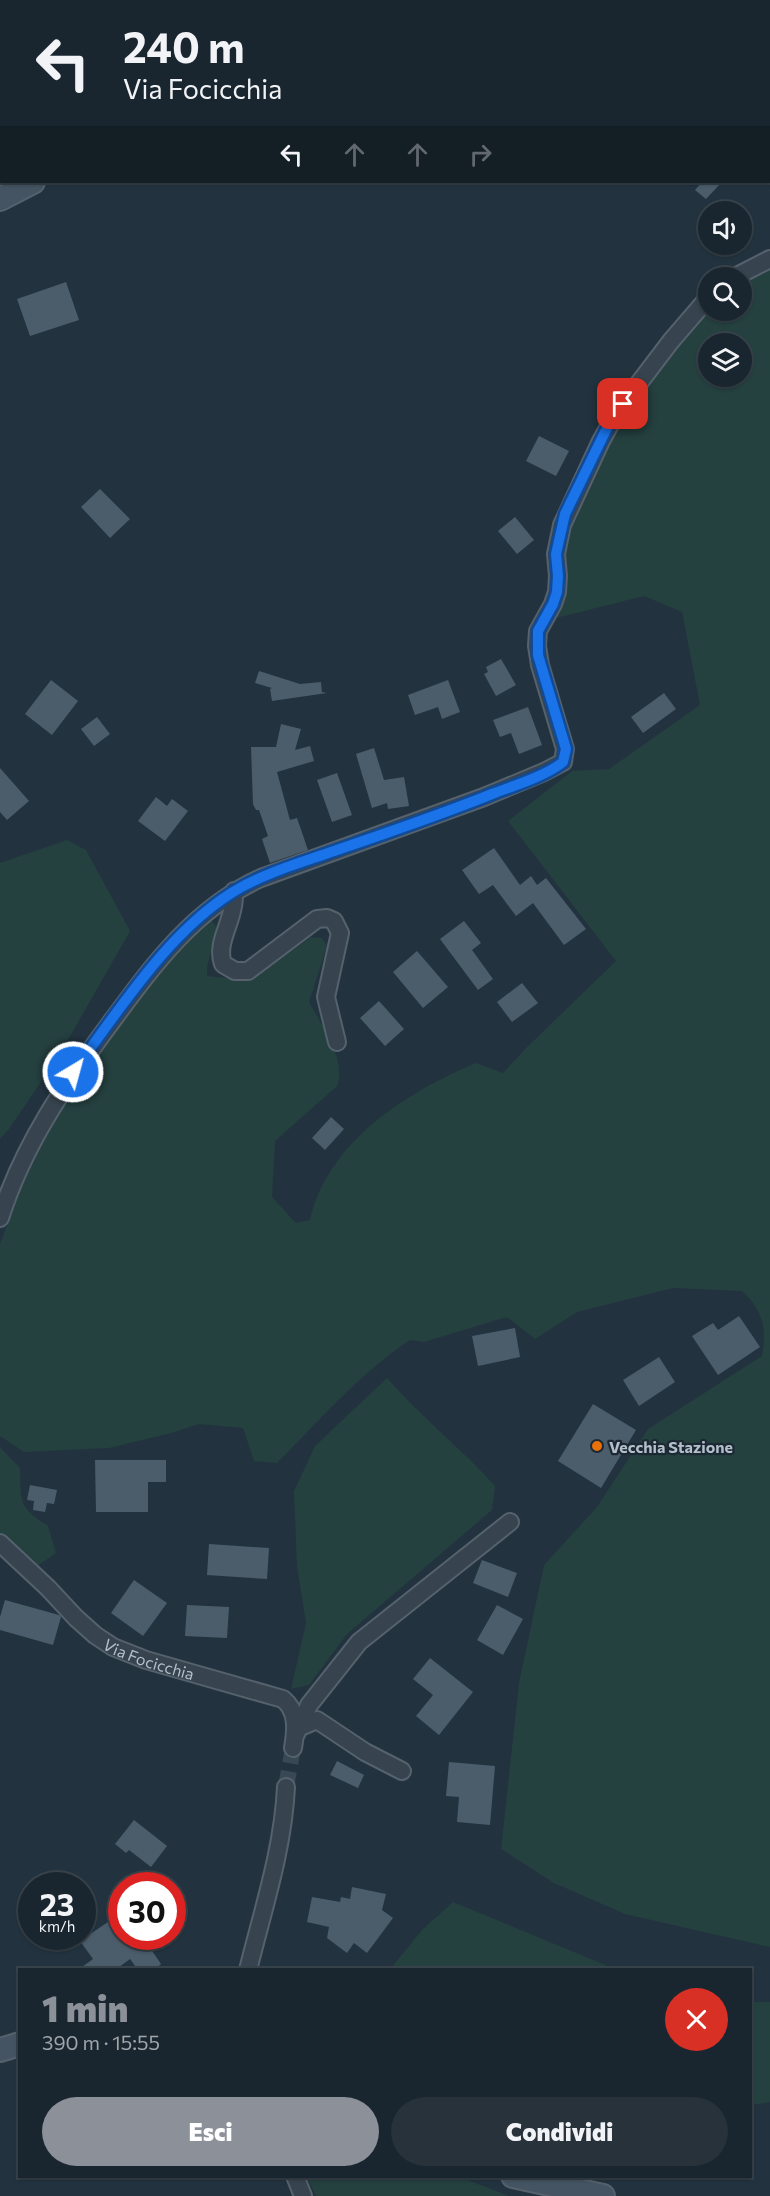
<!DOCTYPE html>
<html lang="it">
<meta charset="utf-8">
<style>
:root{--surface:#1a262f;--page:#27323b;--text:#f1f3f6;--muted:#9fa5aa;--line:#38434b;--accent:#8c9099}
body{margin:0;font-family:Commissioner,sans-serif;background:var(--page);color:var(--text);height:100vh;display:flex;flex-direction:column;font-size:22px;white-space:nowrap}
*{box-sizing:border-box;margin:0}
p{font-size:20px;color:var(--muted)}
.icon{flex:none;width:33px;height:33px;fill:none;stroke:currentColor;stroke-width:2;stroke-linecap:round;stroke-linejoin:round}
.map{position:relative;flex:1;overflow:hidden}
.drawer{position:absolute;left:18px;top:1968px;width:734px;height:210px;display:flex;flex-direction:column;background:var(--surface);border-radius:0px;box-shadow:0 2px 4px #0004,0 0 0 2px var(--line)}
.drawer>*{flex:none}
.hud{position:absolute;left:0px;top:0px;width:771px;height:183px;box-shadow:0 2px 4px #0004,0 0 0 2px var(--line);background:#1a262f;color:var(--text);overflow:hidden}
.tools{position:absolute;left:698px;top:201px;display:grid;gap:12px}
.tools a{display:grid;place-items:center;width:54px;height:54px;border-radius:50%;background:var(--surface);box-shadow:0 2px 4px #0004,0 0 0 2px var(--line);font-size:30px}
.speed{position:absolute;left:18px;top:1872px;display:flex;gap:12px;font-size:30px;font-weight:700;text-align:center}
.speed>*{display:grid;place-content:center;width:78px;height:78px;border-radius:50%;background:var(--surface);box-shadow:0 2px 4px #0004,0 0 0 2px var(--line);line-height:1}
.speed small{font-size:15px;font-weight:400}
.speed .limit{border:9px solid #d22;background:#fff;color:#111}
.pin{position:absolute;display:grid;place-items:center;width:51px;height:51px;color:#fff;margin:-26px;border-radius:12px;box-shadow:0 3px 9px #0006}
.me{position:absolute;width:66px;margin:-33px;rotate:37deg;stroke-linejoin:round;filter:drop-shadow(0 0 4px #0008)}
.turn{display:flex;align-items:center;gap:21px;height:126px;padding:0 24px;font-size:27px}
.turn .icon{width:78px;height:78px;stroke-width:2.5}
.turn b{display:block;font-size:42px;line-height:51px}
.lanes{display:flex;align-items:center;height:57px;padding:0 24px;background:#0003;justify-content:center;gap:30px;direction:ltr}
.lanes .off{opacity:.35}
.round{display:grid;place-items:center;flex:none;width:63px;height:63px;border-radius:32px;background:var(--page)}
.overview{display:flex;align-items:center;justify-content:space-between;height:102px;padding:0 24px}
h1{font-size:36px;font-weight:800;line-height:45px;color:var(--accent)}
.button{display:flex;gap:12px;margin-top:auto;padding:12px 24px}
.button a{flex:1;height:69px;border-radius:36px;background:var(--accent);color:#fff;font-size:24px;font-weight:800;line-height:69px;text-align:center}
.button a+a{background:var(--page);color:var(--text)}
.map>svg:first-child{display:block}
.green{fill:#24403f;fill-rule:evenodd}
.building{fill:#4b5d6b}
.lines{fill:none;stroke-linecap:round;stroke-linejoin:round}
.street-tunnel{stroke:#384854;stroke-width:16;stroke-dasharray:16 8;stroke-linecap:butt}
.street-casing{stroke:#55626d;stroke-width:20}
.secondary-casing{stroke:#55626d;stroke-width:26}
.street{stroke:#37444f;stroke-width:16}
.secondary{stroke:#445462;stroke-width:22}
.route-casing{stroke:#114b97;stroke-width:15}
.route{stroke:#1a73e8;stroke-width:10}
.food-dot{fill:#e8710a;stroke:#1c2934;stroke-width:2}
.labels{text-anchor:middle;dominant-baseline:central;stroke-width:4.5;stroke-linejoin:round;paint-order:stroke}
.poi-label{font-size:16px;font-weight:bold;fill:#b3bfca;stroke:#1c2934;text-anchor:start}
.street-label{font-size:16px;fill:#b3bfca;stroke:#1c2934}
</style>
<div class="map">
<svg width="770" height="2196" viewBox="0 0 770 2196">
<rect width="100%" height="100%" fill="#22333f"/>
<path class="green" d="M770,264V1947L625,1914L554,1883L501,1849L519,1683L544,1565L597,1507L648,1429L762,1356C767,1329 763,1310 742,1291L673,1288L577,1312L535,1339L507,1317L424,1342L410,1340C360,1373 319,1421 277,1463L254,1461L243,1428L199,1424L171,1433L109,1448L24,1452L0,1436V1244L31,1160L86,1067L168,960L212,921L217,928L207,967V976L235,979L259,974L311,937L322,938L327,946L309,1002C322,1026 347,1060 337,1086L275,1141L272,1197L296,1223L310,1220C327,1142 407,1092 476,1063L503,1073L526,1048L616,961L508,821L572,771L609,769L700,705L682,612L644,596L548,620L560,546L624,412L698,315L708,310H741V278ZM708,344H741V376H708Z
M67,840L86,850L130,931L61,1052L9,1129L0,1139V863Z
M387,1378C421,1417 461,1448 495,1486L492,1510L347,1634L309,1685L291,1689L306,1623L297,1567L294,1491L315,1446Z
M0,1447L20,1468C21,1502 18,1507 48,1526L56,1553L36,1567L0,1533Z
M453,1902L615,1969H390L423,1929Z
M750,2002H770V2102L750,2105Z
M307,2177H460L509,2196H316Z"/>
<path class="building" d="M702,182H722L706,199L695,190Z
M66,282L79,320L30,336L17,299Z
M539,436L569,451L556,476L526,461Z
M100,489L130,519L110,538L81,507Z
M515,517L534,540L517,554L498,531Z
M501,659L516,685L496,696L484,674L488,672L486,667Z
M259,671L300,684L321,682L322,692L327,693L272,701L270,689L272,688L255,683Z
M51,680L78,701L52,735L25,714Z
M448,680L460,712L442,719L438,707L415,715L408,695Z
M664,693L676,709L643,733L631,717Z
M528,707L542,745L519,754L511,733L500,737L493,720Z
M97,717L110,734L94,746L81,729Z
M281,724L301,729L295,750L310,746L314,761L277,772L290,820L297,818L308,850L270,863L262,839L268,836L259,810H256L253,804L251,747H276Z
M374,748L384,780L404,777L409,806L388,809L387,803L372,808L356,754Z
M0,768L29,801L7,820L0,812Z
M337,773L352,815L332,822L317,780Z
M156,797L167,806L172,799L188,811L165,841L138,821Z
M494,848L520,885L531,876L537,885L546,878L586,929L564,945L533,903L516,916L493,885L479,894L462,870Z
M464,921L481,943L472,950L493,979L478,990L440,939Z
M417,951L448,987L423,1008L393,972Z
M522,983L538,1003L512,1022L497,1002Z
M379,1001L404,1029L385,1046L360,1018Z
M331,1117L344,1129L325,1150L312,1138Z
M739,1316L760,1347L718,1375L692,1336L713,1323L718,1330Z
M515,1328L520,1357L478,1366L472,1336Z
M659,1357L675,1382L639,1406L623,1380Z
M593,1404L636,1430L601,1488L558,1461Z
M95,1460H166V1482H148V1512H96Z
M30,1485L57,1490L54,1504L47,1503L45,1512L33,1510L34,1501L27,1500Z
M209,1544L269,1548L267,1579L207,1575Z
M482,1560L517,1573L508,1597L473,1583Z
M134,1580L167,1603L143,1636L111,1613Z
M5,1600L59,1615L61,1617L53,1645L0,1630V1617Z
M187,1605L229,1607L227,1638L185,1636Z
M497,1605L523,1619L503,1655L477,1640Z
M430,1658L473,1692L439,1735L416,1716L433,1695L413,1679Z
M337,1761L364,1775L358,1788L330,1775Z
M449,1762L495,1766L490,1825L457,1822L459,1797L446,1796Z
M134,1820L167,1846L151,1867L129,1850L126,1853L115,1844Z
M352,1887L386,1894L382,1910L393,1918L367,1953L354,1943L347,1953L327,1938L329,1927L307,1922L312,1897L340,1902L341,1897L350,1899Z
M108,1922L113,1929L122,1923V1936H142L161,1964L154,1970H138L130,1959L115,1970H78L93,1959L80,1941Z"/>
<g class="lines">
<path class="street-tunnel" d="M286,1787L293,1748"/>
<defs>
<g id="street">
<path d="M266,0V2"/>
<path d="M733,278L770,259"/>
<path d="M234,891C234,896 234,902 233,906C230,926 216,945 223,964L235,971H248L317,919L327,918L334,921L340,933L326,997L337,1042"/>
<path d="M0,1218C24,1143 66,1083 112,1021C154,964 195,908 261,878L484,797L544,772L563,762L565,749L540,665L537,646L538,631L553,604L557,592L558,576L556,554L562,525L601,441L617,412L671,341L708,298"/>
<path id="s1" d="M0,1543L48,1588L76,1618L95,1635L113,1647L146,1660L283,1699C298,1711 296,1730 293,1748"/>
<path d="M298,1728L317,1720L365,1752L402,1771"/>
<path d="M296,1734L309,1705L359,1642L510,1522"/>
<path d="M248,1970C263,1909 283,1850 286,1787"/>
<path d="M295,2176L303,2196"/>
</g>
<path id="secondary" d="M27,0L28,2
M0,199L33,182
M0,2050L20,2044
M513,2176L603,2196"/>
</defs>
<use href="#street" class="street-casing"/>
<use href="#secondary" class="secondary-casing"/>
<use href="#street" class="street"/>
<use href="#secondary" class="secondary"/>
</g>
<g class="lines">
<defs>
<path id="route" d="M73,1072C119,1011 167,933 233,892C264,873 300,863 334,851C387,833 440,815 492,794C513,786 546,776 563,762L566,749L538,655V631L553,604L557,592L558,576L556,554L565,514L608,426L623,404"/>
</defs>
<use href="#route" class="route-casing"/>
<use href="#route" class="route"/>
</g>
<circle class="food-dot" cx="597" cy="1446" r="6"/>
<g class="labels">
<g class="poi-label">
<text x="609" y="1446">Vecchia Stazione</text>
</g>
<g class="street-label">
<text stroke="none"><textPath href="#s1" startOffset="192">Via Focicchia</textPath></text>
</g>
</g>
</svg>
<div class="tools">
<a><svg class="icon" aria-label="sound" viewBox="0 0 24 24"><path d="M4 9h4l5-4v14l-5-4H4zM17 9q2 3 0 6"/></svg></a>
<a><svg class="icon" aria-label="search" viewBox="0 0 24 24"><circle cx="10" cy="10" r="6"/><path d="M15 15l6 6"/></svg></a>
<a><svg class="icon" aria-label="layers" viewBox="0 0 24 24"><path d="M12 4l9 5-9 5-9-5zM3 14l9 5 9-5"/></svg></a>
</div>
<div class="speed"><div>23<small>km/h</small></div><div class="limit">30</div></div>
<div class="pin" style="left:623px;top:404px;background:#d93025"><svg class="icon" aria-label="arrive" viewBox="0 0 24 24"><path d="M6 21V4h12l-3 4 3 4H6"/></svg></div>
<svg class="me" style="left:73px;top:1072px" viewBox="-20 -20 40 40"><circle r="17" fill="#1a73e8" stroke="#fff" stroke-width="3"/><path d="M0-11L8 9 0 5-8 9z" fill="#fff"/></svg>
<div class="hud">
<div class="turn"><svg class="icon" aria-label="left" viewBox="0 0 24 24"><path d="M17 20v-9H6M10 6l-5 5 5 5"/></svg><div><b>240 m</b>Via Focicchia</div></div>
<div class="lanes"><svg class="icon" aria-label="left" viewBox="0 0 24 24"><path d="M17 20v-9H6M10 6l-5 5 5 5"/></svg><svg class="icon off" aria-label="ahead" viewBox="0 0 24 24"><path d="M12 20V5M6 11l6-6 6 6"/></svg><svg class="icon off" aria-label="ahead" viewBox="0 0 24 24"><path d="M12 20V5M6 11l6-6 6 6"/></svg><svg class="icon off" aria-label="right" viewBox="0 0 24 24"><path d="M7 20v-9h11M14 6l5 5-5 5"/></svg></div>
</div>
<section class="drawer">
<div class="overview"><div><h1>1 min</h1><p>390 m · 15:55</p></div><a class="round" style="background:#d93025;color:#fff"><svg class="icon" aria-label="close" viewBox="0 0 24 24"><path d="M6 6l12 12M18 6L6 18"/></svg></a></div>
<div class="button"><a>Esci</a><a>Condividi</a></div>
</section>
</div>
